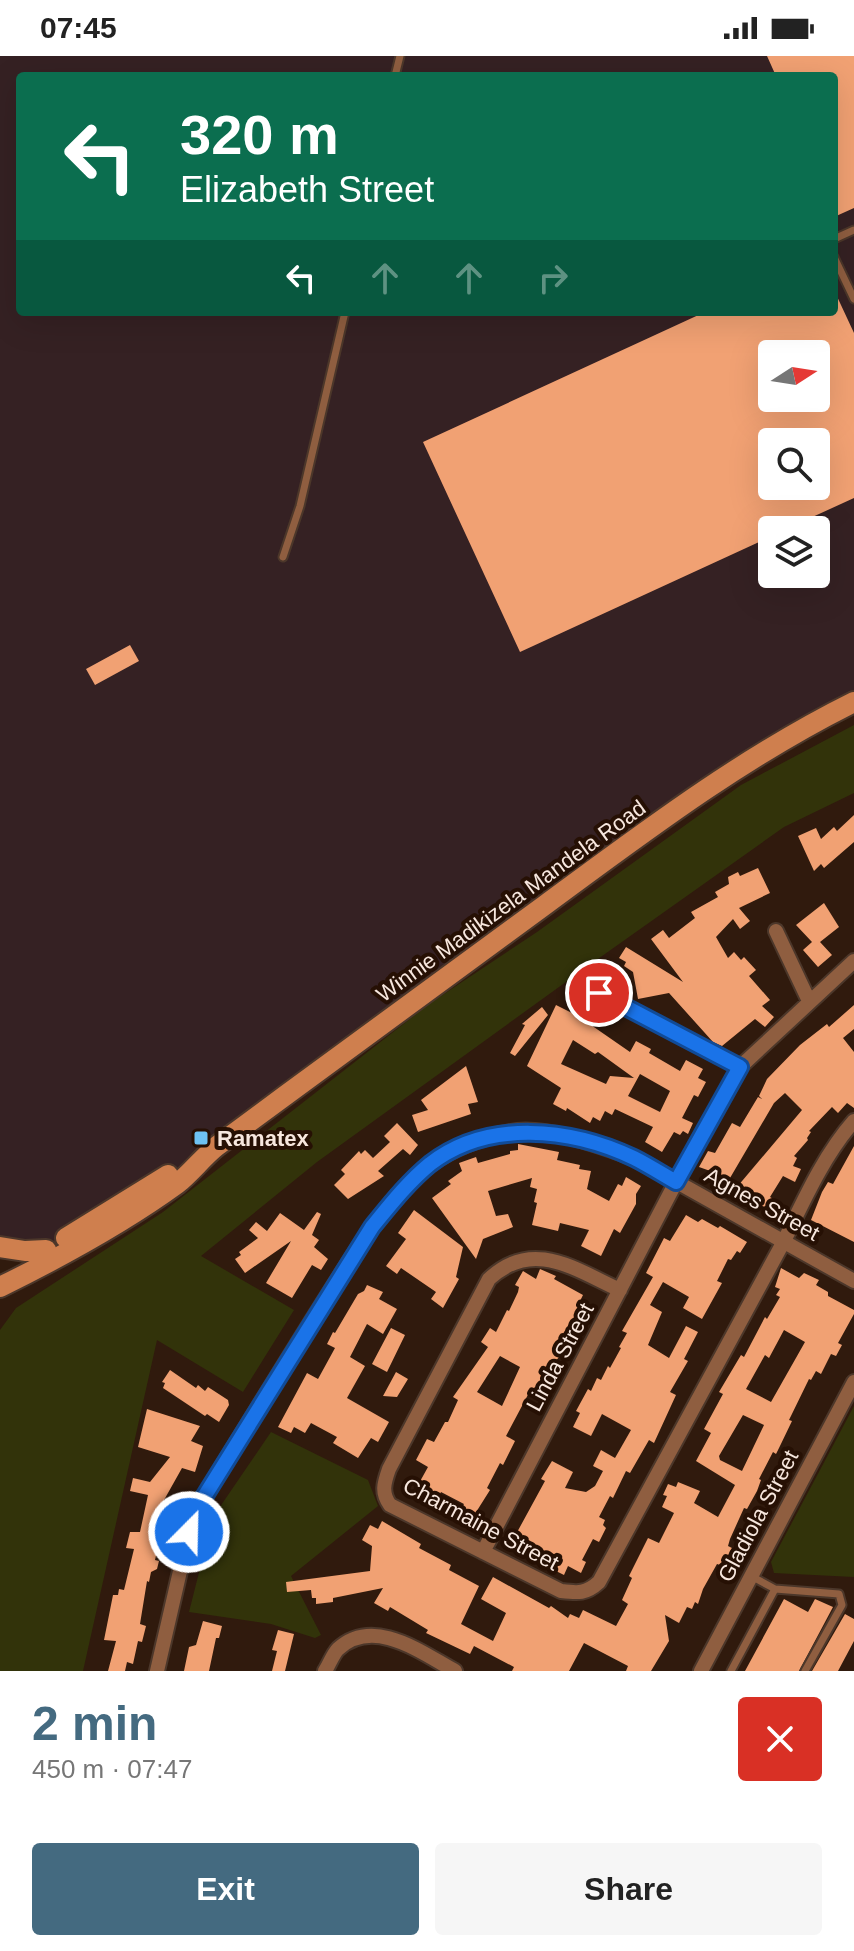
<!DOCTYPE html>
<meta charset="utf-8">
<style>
:root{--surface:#fff;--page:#f6f6f6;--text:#222;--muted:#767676;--accent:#446a80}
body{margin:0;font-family:Arial,sans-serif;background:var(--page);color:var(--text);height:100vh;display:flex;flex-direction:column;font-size:30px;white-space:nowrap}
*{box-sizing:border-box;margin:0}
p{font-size:26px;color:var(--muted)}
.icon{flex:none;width:44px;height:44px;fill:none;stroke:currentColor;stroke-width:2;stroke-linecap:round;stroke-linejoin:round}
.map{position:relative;height:1615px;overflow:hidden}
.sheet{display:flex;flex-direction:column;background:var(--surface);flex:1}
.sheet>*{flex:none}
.top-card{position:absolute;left:16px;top:16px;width:822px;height:244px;border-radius:8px;box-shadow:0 8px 32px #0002;background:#0b6e4f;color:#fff;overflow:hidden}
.needle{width:52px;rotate:78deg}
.buttons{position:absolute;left:758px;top:284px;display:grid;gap:16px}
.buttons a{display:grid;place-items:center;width:72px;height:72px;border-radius:8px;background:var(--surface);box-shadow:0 8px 32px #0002;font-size:40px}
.pin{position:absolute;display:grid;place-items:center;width:68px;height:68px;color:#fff;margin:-34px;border:4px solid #fff;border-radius:50%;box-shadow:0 2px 8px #0007}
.me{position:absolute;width:88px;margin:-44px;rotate:23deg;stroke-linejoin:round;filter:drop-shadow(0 0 6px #0008)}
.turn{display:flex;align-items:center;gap:28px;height:168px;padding:0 32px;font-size:36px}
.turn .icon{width:104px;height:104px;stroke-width:2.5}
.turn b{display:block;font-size:56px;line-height:68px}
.lanes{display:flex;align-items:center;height:76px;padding:0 32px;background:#0003;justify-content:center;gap:40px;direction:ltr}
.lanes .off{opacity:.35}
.round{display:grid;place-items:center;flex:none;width:84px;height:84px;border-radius:8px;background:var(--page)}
.overview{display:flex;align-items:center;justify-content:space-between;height:136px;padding:0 32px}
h1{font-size:48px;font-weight:700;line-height:60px;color:var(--accent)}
.action{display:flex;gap:16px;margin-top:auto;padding:16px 32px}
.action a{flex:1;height:92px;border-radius:8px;background:var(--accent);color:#fff;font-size:32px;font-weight:700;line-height:92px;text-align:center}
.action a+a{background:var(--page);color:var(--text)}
.status{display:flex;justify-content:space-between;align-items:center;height:56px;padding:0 40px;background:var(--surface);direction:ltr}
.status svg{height:22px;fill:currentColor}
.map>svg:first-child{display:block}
.industrial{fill:#352123;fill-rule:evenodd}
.green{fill:#32330a}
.building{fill:#f1a173;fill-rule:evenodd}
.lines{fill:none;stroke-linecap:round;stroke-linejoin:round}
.lane-casing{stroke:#4c372a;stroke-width:11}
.street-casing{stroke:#4c372a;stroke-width:18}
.secondary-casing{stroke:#4c372a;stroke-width:24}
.lane{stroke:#8f5e40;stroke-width:7}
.street{stroke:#8f5e40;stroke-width:14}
.secondary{stroke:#cf7f4e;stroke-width:20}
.route-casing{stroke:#114b97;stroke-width:20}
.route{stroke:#1a73e8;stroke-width:14}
.poi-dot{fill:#6ec2f3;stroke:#261004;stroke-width:3}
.labels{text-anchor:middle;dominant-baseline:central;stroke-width:8;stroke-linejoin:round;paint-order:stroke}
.street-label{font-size:22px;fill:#f7e7de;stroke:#261004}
.poi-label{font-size:22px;font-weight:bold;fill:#f7e7de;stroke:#261004;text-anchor:start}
</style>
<div class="status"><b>07:45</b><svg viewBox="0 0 49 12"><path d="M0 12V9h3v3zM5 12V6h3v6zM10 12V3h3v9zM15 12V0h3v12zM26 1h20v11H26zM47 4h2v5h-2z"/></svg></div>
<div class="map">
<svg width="854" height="1615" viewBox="0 0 854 1615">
<rect width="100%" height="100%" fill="#301a0d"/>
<path class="industrial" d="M0,0H854V645L810,664L217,1090L46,1194L0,1191ZM20,20H834V256H20ZM772,298H816V342H772ZM772,386H816V430H772ZM772,474H816V518H772Z"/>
<path class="green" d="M854,669V737L784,771L588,910L317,1106L201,1200L294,1254L243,1336L157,1284L83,1615H0V1274L16,1252L163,1156L429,948L537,876L741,729Z
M854,1350V1521L774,1517L771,1506Z
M271,1376L368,1424L378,1450L291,1520L321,1579L315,1582L271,1568L189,1556L213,1461Z"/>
<path class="building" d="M767,0H854V152L834,161V20H776Z
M834,234L854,277V442L784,474H772V480L520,596L423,386L705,256H834ZM772,298H816V342H772ZM772,386H816V430H772Z
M130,589L139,605L95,629L86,613Z
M854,759V786L824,812L821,808L814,815L798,780L816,772L821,783L834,771L837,775Z
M758,812L770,837L739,852L750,865L740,873L733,863L716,881L728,902L734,896L741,904L744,901L756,914L749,920L770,944L762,950L774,961L765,971L755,963L722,990L713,986L669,937L638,943L633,916L624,910L626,906L619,902L626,891L683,926L651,883L663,874L669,882L695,862L691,856L718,841L715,836L729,828L728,821L738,816L740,820Z
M824,847L839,871L820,886L832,899L818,911L803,894L812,886L796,869Z
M556,949L578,960L630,996L636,985L651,993L649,997L680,1015L686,1004L703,1013L698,1022L706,1026L698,1041L694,1039L682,1062L693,1067L688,1078L683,1075L680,1079L674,1076L662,1096L645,1086L653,1071L615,1053L612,1059L605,1055L600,1065L593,1061L590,1067L567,1052L566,1055L553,1048L561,1032L527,1010ZM573,984L595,998L598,996L634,1022L610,1020L606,1028L561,1008ZM640,1018L670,1035L660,1056L628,1040Z
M854,949V973L843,982L854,996V1052L847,1047L838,1057L832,1051L809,1075L811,1076L807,1082L808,1084L794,1100L797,1102L793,1110L801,1113L795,1126L783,1120L770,1141L775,1144L769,1154L754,1145L757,1140L737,1131L802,1054L785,1037L774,1047L730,1122L699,1111L708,1095L715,1097L732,1067L740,1071L758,1041L762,1043L759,1040L767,1023L800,989L827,968L829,971Z
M542,951L548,959L515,1000L510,997L525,969L522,968Z
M466,1010L478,1046L468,1048L471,1058L418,1076L412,1059L428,1054L421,1044Z
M397,1067L418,1089L410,1099L403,1093L378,1115L384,1120L348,1143L334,1129L345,1118L341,1114L359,1095L361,1098L365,1094L373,1102L390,1086L384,1080Z
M518,1088L559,1096L557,1104L580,1109L579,1113L591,1115L587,1133L609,1145L618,1128L622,1130L626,1121L641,1130L636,1138V1148L620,1177L614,1173L601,1200L581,1190L589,1174L560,1167L558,1175L532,1169L537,1147L534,1146L537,1133L530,1131L532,1122L488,1135L496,1160L508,1158L513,1171L483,1183L476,1203L432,1142L451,1128L448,1125L462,1115L459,1107L476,1101L478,1107L510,1098V1095L518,1094Z
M854,1090V1186L811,1164L822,1136L828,1126L833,1128Z
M414,1154L463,1191L456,1221L459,1223L443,1252L431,1243L436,1236L401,1212L397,1218L386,1210L406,1183L398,1177Z
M317,1156L321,1158L312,1179L319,1184L314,1191L328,1203L321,1214L312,1209L292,1242L266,1227L291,1185L245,1217L235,1203L241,1199L239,1196L258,1182L249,1174L256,1166L267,1175L280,1157L304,1174Z
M686,1159L698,1166L702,1163L718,1172L720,1170L747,1186L740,1197L737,1195L731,1204L728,1203L717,1225L722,1227L702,1263L683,1252L689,1241L663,1226L650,1249L662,1256L648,1289L669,1302L686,1270L698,1276L684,1303L688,1305L670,1336L676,1339L654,1387L649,1384L630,1417L626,1415L613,1442L610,1440L599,1461L605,1464L603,1469L606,1472L599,1486L593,1483L582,1504L586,1506L581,1517L568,1510L564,1519L540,1507L545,1498L515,1480L545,1425L541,1423L552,1405L573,1416L565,1432L586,1436L595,1430L603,1415L593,1410L601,1394L615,1402L631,1374L602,1358L591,1380L573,1371L580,1357L576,1355L588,1333L591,1335L597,1322L601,1324L608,1310L610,1312L621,1292L619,1291L627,1277L622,1275L653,1221L646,1217L664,1182L670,1185Z
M781,1212L799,1222L804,1217L819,1224L816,1229L828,1236V1240L854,1254V1258L838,1287L842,1289L836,1300L831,1298L821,1318L816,1315L811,1324L809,1323L789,1364L792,1365L779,1392L776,1398L773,1396L759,1423L761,1424L757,1435L747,1453L744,1452L730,1483L728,1490L732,1492L723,1510L717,1508L703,1533L698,1548L695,1546L692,1553L687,1551L679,1567L665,1559L669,1585L651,1615H626L628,1610L584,1587L569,1615H512L514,1611L474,1590L470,1598L426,1577L428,1574L390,1551L388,1555L374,1547L383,1532L333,1542V1546L316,1548V1542H312L311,1534L287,1536L286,1526L370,1515L372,1490L362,1484L370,1469L378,1473L382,1465L421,1488L419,1492L451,1509L449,1514L479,1530L461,1568L493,1585L506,1557L481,1543L493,1521L549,1552L551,1550L568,1562L570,1558L579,1562L583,1554L616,1570L628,1548L622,1544L632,1522L629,1520L648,1482L659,1487L674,1457L662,1451L667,1440L663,1439L668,1428L676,1431L678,1426L700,1435L694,1447L718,1461L735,1429L696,1405L711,1377L704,1373L723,1338L719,1336L741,1299L744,1301L765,1261L767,1263L780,1241L776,1239L780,1233L775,1231ZM784,1274L805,1286L771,1346L746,1333L765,1299L769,1302ZM743,1359L764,1369L742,1415L720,1404L719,1400Z
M540,1213L556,1220L554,1223L583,1239L578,1249L582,1253L559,1301L555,1306L552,1304L535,1336L531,1333L506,1380L515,1385L503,1409L500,1407L487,1432L490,1434L473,1461L459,1456L464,1448L441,1436L440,1438L435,1437L418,1429L428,1411L416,1404L427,1383L434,1386L445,1366H448L458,1344L453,1341L488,1291L481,1286L490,1272L496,1276L507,1254L509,1255L518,1236L519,1231L515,1229L523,1215L536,1223ZM500,1300L520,1311L502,1350L477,1336Z
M367,1229L383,1236L379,1243L397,1253L383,1278L367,1268L350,1301L365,1310L347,1342L389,1366L378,1386L371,1382L358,1402L333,1387L337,1381L311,1367L305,1377L294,1371L291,1377L278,1371L307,1317L318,1323L335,1292L327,1288L333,1276L335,1277L358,1238L364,1235Z
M391,1272L405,1279L387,1316L372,1308Z
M170,1314L196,1332L198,1329L205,1335L208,1331L228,1344L229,1349L219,1366L207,1358L205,1360L163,1332L165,1327L162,1326Z
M396,1316L408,1323L397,1341L383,1340Z
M147,1353L200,1370L191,1385L203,1390L195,1416L182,1412L159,1453L153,1476L160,1482L155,1504L159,1505L157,1513L151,1516L149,1526L147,1525L140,1568L146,1570L142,1586L138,1585L133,1608L127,1606L125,1615H108L116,1585L104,1584L113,1539H118L119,1533L124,1534L134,1493L126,1492L130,1476H140L148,1439L130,1435L133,1422L150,1426L170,1401L138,1391Z
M784,1543L808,1556L815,1543L833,1551L799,1615H745Z
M845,1558L854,1563V1585L838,1615H812Z
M203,1565L222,1570L219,1582H216L209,1615H184L189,1591L196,1589Z
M278,1574L294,1578L285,1615H272L277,1595L272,1594Z"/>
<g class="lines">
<defs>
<path id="lane" d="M395,20L400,0
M834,183L854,174
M834,201L854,243
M283,501L300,450L345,256
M751,1520L775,1533L839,1538L842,1549L805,1615
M731,1615L775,1533"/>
<path id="street" d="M776,875L809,945
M599,937L740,1011
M620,1234C574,1213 533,1182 489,1223L389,1413C384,1427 381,1437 390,1449L561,1535C578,1537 586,1538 599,1526L784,1185C804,1144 824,1099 854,1065
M483,1496L676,1126L740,1011L854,905
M157,1615L189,1476L199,1449C242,1378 285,1307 330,1236C359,1191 387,1141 431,1108C453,1092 483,1081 510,1076C545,1069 601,1090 634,1102L854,1225
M325,1615C329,1609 333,1598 338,1593C374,1560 422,1597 455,1615
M701,1615L854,1326"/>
<path id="secondary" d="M66,1182L168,1119
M0,1191L25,1195L46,1194
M0,1231C61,1201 122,1168 177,1128C191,1117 203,1101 217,1090C326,1009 436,929 545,849C644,776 743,701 854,646"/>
</defs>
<use href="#lane" class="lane-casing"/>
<use href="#street" class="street-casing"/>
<use href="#secondary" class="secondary-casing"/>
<use href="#lane" class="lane"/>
<use href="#street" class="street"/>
<use href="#secondary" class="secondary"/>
</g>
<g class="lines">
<defs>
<path id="route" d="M189,1476L199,1449L372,1171C390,1149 408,1126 430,1108C488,1063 571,1072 634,1102C648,1109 662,1118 676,1126L740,1011L599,937"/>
</defs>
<use href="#route" class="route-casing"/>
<use href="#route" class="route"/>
</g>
<rect class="poi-dot" x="193" y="1074" width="16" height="16" rx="4"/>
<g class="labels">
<g class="street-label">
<text transform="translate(511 845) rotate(-36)">Winnie Madikizela Mandela Road</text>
<text transform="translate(762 1148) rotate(29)">Agnes Street</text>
<text transform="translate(560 1301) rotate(-62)">Linda Street</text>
<text transform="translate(758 1460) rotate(-62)">Gladiola Street</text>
<text transform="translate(481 1468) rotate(28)">Charmaine Street</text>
</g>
<g class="poi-label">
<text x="217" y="1082">Ramatex</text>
</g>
</g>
</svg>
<div class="buttons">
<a><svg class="needle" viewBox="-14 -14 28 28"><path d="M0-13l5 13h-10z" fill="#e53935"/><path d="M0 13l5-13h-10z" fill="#767676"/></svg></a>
<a><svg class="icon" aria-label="search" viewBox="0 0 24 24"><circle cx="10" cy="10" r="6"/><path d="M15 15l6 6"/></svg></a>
<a><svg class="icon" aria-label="layers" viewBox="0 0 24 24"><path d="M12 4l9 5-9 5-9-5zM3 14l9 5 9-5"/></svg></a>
</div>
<div class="pin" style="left:599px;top:937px;background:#d93025"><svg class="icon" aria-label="arrive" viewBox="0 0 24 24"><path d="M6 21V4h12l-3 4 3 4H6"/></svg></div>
<svg class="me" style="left:189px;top:1476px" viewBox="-20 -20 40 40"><circle r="17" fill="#1a73e8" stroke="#fff" stroke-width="3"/><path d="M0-11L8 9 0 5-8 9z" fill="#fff"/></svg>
<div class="top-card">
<div class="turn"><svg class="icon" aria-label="left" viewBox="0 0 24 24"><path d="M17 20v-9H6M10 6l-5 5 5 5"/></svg><div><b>320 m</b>Elizabeth Street</div></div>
<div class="lanes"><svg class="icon" aria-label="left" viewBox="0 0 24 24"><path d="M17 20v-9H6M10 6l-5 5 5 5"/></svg><svg class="icon off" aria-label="ahead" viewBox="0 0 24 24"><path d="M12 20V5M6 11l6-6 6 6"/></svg><svg class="icon off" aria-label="ahead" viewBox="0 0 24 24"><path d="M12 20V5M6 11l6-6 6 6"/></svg><svg class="icon off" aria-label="right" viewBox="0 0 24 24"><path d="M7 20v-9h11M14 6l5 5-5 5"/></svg></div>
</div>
</div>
<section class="sheet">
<div class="overview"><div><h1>2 min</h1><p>450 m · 07:47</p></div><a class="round" style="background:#d93025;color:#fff"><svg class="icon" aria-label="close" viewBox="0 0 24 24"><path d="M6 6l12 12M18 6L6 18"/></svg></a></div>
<div class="action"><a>Exit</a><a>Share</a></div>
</section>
